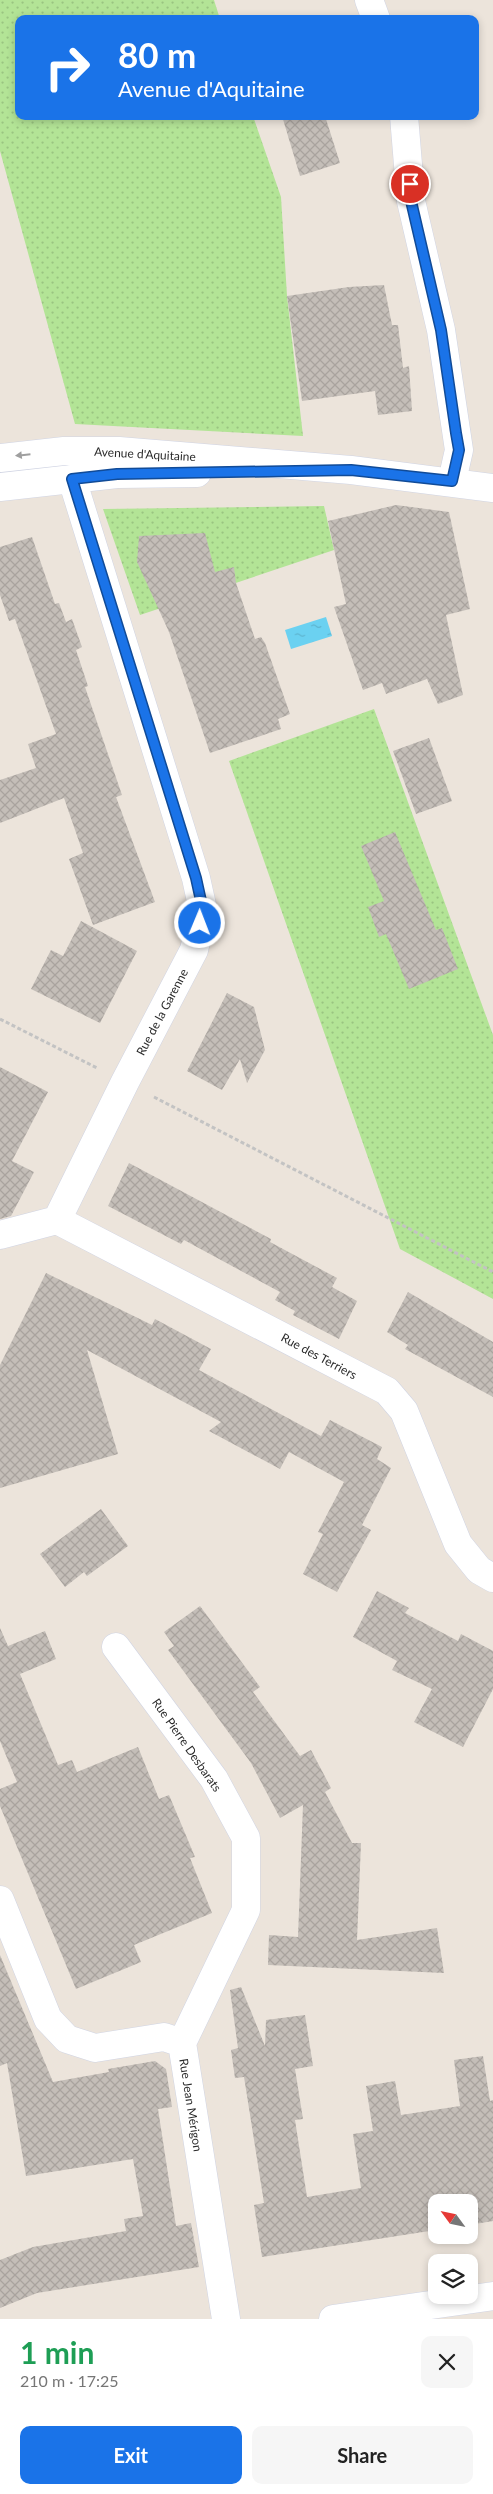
<!DOCTYPE html>
<meta charset="utf-8">
<style>
:root{--surface:#fff;--page:#f6f6f6;--text:#222;--muted:#767676;--accent:#1a73e8}
body{margin:0;font-family:Lato,sans-serif;background:var(--page);color:var(--text);height:100vh;display:flex;flex-direction:column;font-size:19px;white-space:nowrap}
*{box-sizing:border-box;margin:0}
p{font-size:16px;color:var(--muted)}
.icon{flex:none;width:28px;height:28px;fill:none;stroke:currentColor;stroke-width:2;stroke-linecap:round;stroke-linejoin:round}
.map{position:relative;height:2319px;overflow:hidden}
.details{display:flex;flex-direction:column;background:var(--surface);flex:1}
.details>*{flex:none}
.top-card{position:absolute;left:15px;top:15px;width:464px;height:105px;border-radius:10px;box-shadow:0 2px 8px #0003;background:#1a73e8;color:#fff;overflow:hidden}
.needle{width:32px;rotate:303deg}
.fabs{position:absolute;left:428px;top:2194px;display:grid;gap:10px}
.fabs a{display:grid;place-items:center;width:50px;height:50px;border-radius:10px;background:var(--surface);box-shadow:0 2px 8px #0003;font-size:25px}
.pin{position:absolute;display:grid;place-items:center;width:42px;height:42px;color:#fff;margin:-21px;border:2px solid #fff;border-radius:50%;box-shadow:0 1px 5px #0007}
.me{position:absolute;width:55px;margin:-28px;rotate:1deg;stroke-linejoin:round;filter:drop-shadow(0 0 4px #0008)}
.turn{display:flex;align-items:center;gap:18px;height:105px;padding:0 20px;font-size:22px}
.turn .icon{width:65px;height:65px;stroke-width:2.5}
.turn b{display:block;font-size:35px;line-height:42px}
.round{display:grid;place-items:center;flex:none;width:52px;height:52px;border-radius:10px;background:var(--page)}
.summary{display:flex;align-items:center;justify-content:space-between;height:85px;padding:0 20px}
h1{font-size:30px;font-weight:700;line-height:38px;color:#1e9e55}
.action{display:flex;gap:10px;margin-top:auto;padding:10px 20px}
.action a{flex:1;height:58px;border-radius:10px;background:var(--accent);color:#fff;font-size:20px;font-weight:700;line-height:58px;text-align:center}
.action a+a{background:var(--page);color:var(--text)}
.map>svg:first-child{display:block}
.grass{fill:url(#grass-dots)}
.water{fill:url(#water-ripples)}
.building{fill:url(#building-cross-hatch)}
.lines{fill:none;stroke-linecap:round;stroke-linejoin:round}
.street-casing{stroke:#d0d4e3;stroke-width:29}
.secondary-casing{stroke:#d0d4e3;stroke-width:29}
.path{stroke:#c3c3c3;stroke-width:3;stroke-dasharray:4 2.5;stroke-linecap:butt}
.street{stroke:#fff;stroke-width:28}
.secondary{stroke:#fff;stroke-width:28}
.oneway{fill:#9f9f9f}
.route-casing{stroke:#114b97;stroke-width:12}
.route{stroke:#1a73e8;stroke-width:9}
.labels{text-anchor:middle;dominant-baseline:central;stroke-width:4.5;stroke-linejoin:round;paint-order:stroke}
.street-label{font-size:12px;fill:#2a2a2a;stroke:#fff}
</style>
<div class="map">
<svg width="493" height="2319" viewBox="0 0 493 2319">
<defs>
<pattern id="grass-dots" width="8" height="8" patternUnits="userSpaceOnUse" patternTransform="scale(1.25)"><rect width="8" height="8" fill="#b3e496"/><path d="M2 2h.1M6 6h.1" fill="none" stroke="#9ac481" stroke-width="1.8" stroke-linecap="round"/></pattern>
<pattern id="water-ripples" width="26" height="14" patternUnits="userSpaceOnUse" patternTransform="scale(1.25)"><rect width="26" height="14" fill="#6bd1f1"/><path d="M2 4q2-2 4 0t4 0M15 11q2-2 4 0t4 0" fill="none" stroke="#5db4cf"/></pattern>
<pattern id="building-cross-hatch" width="8" height="8" patternUnits="userSpaceOnUse" patternTransform="scale(1.25)"><rect width="8" height="8" fill="#c4beb8"/><path d="M0 0l8 8M0 8l8-8" fill="none" stroke="#a9a39e"/></pattern>
</defs>
<rect width="100%" height="100%" fill="#ece4db"/>
<path class="grass" d="M0,0H214L220,19H19V116H253L281,197L287,296L303,436L75,424L0,151Z
M324,506L334,550L140,615L103,509Z
M374,709L493,1035V1299L400,1249L229,761Z"/>
<path class="water" d="M326,617L332,636L291,649L285,630Z"/>
<path class="building" d="M282,116H325L340,163L300,176Z
M384,285L392,325H398L403,368L409,366L412,411L378,415L375,391L302,401L287,296L349,287Z
M396,505L449,512L470,609L446,615L463,695L438,704L427,679L386,694L382,683L363,690L334,607L346,604L328,521Z
M205,533L215,572L234,567L236,583L255,639L261,637L265,643L290,714L278,719L281,729L210,753L169,632L137,562L139,536Z
M32,537L55,604L59,603L66,622L72,619L82,647L76,650L88,686L85,687L122,795L116,797L155,902L93,925L69,859L83,853L64,798L0,823V780L36,768L28,744L56,734L15,619L9,621L0,595V547Z
M429,738L452,801L416,814L393,751Z
M395,832L436,930L442,928L458,969L409,989L386,934L379,937L368,907L384,901L361,846Z
M81,921L137,951L100,1023L31,989L51,950L63,956Z
M227,993L254,1007L265,1050L247,1083L240,1059L222,1090L187,1071Z
M0,1067L48,1092L12,1161L34,1172L11,1216L0,1219Z
M129,1163L271,1239L270,1242L337,1278L332,1287L357,1301L339,1339L293,1315L295,1311L275,1300L280,1292L184,1240L181,1244L108,1206Z
M46,1273L152,1325L155,1319L211,1349L199,1370L321,1436L330,1420L382,1447L377,1459L391,1468L362,1525L371,1530L337,1592L303,1574L323,1534L318,1532L344,1482L289,1452L280,1469L209,1431L221,1422L87,1350L118,1454L0,1488V1365Z
M408,1292L493,1342V1397L405,1349L408,1345L387,1332Z
M101,1509L128,1546L87,1576L84,1572L65,1587L40,1554Z
M377,1591L409,1608L405,1613L458,1641L461,1634L493,1651V1689L463,1747L414,1722L432,1689L392,1670L397,1661L353,1637Z
M200,1606L260,1687L253,1692L300,1756L311,1750L331,1788L325,1792L352,1843H361L357,1940L437,1928L444,1973L268,1965L269,1935L298,1937L303,1805L280,1818L251,1763L168,1650L174,1646L164,1632Z
M0,1628L8,1646L45,1631L56,1659L20,1674L58,1765L72,1760L77,1772L138,1747L159,1799L169,1795L195,1857L190,1858L212,1913L134,1945L141,1962L76,1989L0,1806V1789L17,1782L0,1741Z
M0,1955L53,2082L109,2072L108,2069L155,2061L166,2069L172,2107L158,2109L176,2226L191,2223L199,2267L37,2293L0,2308V2260L33,2247L126,2231L124,2219L143,2216L133,2159L26,2176L7,2063L0,2066Z
M241,1987L265,2046L266,2020L305,2015L313,2066L295,2069L303,2119L295,2120L307,2197L361,2188L353,2134L373,2131L366,2086L395,2081L401,2115L460,2106L454,2060L483,2056L490,2101L493,2100V2221L469,2225V2202H436V2230L262,2257L254,2205L264,2203L244,2077L235,2078L231,2050L238,2048L230,1990Z"/>
<g class="lines">
<defs>
<path id="street" d="M369,0L376,19
M404,116L411,201L441,330L459,450L452,481
M57,1220L387,1391L404,1411L458,1544L479,1570L493,1578
M0,1235L57,1220L125,1082L194,950L203,910L196,878L72,479
M116,1647L214,1779L246,1838V1910L182,2043
M0,1900L48,2019L67,2039L95,2048L164,2037L182,2043L226,2319
M333,2319L493,2296"/>
<path id="secondary" d="M0,458L64,451H119L351,470L493,488
M0,487L117,474L197,473"/>
</defs>
<use href="#street" class="street-casing"/>
<use href="#secondary" class="secondary-casing"/>
<path class="path" d="M0,1019L97,1068
M154,1097L493,1272"/>
<use href="#street" class="street"/>
<use href="#secondary" class="secondary"/>
</g>
<defs><path id="oneway-solid" d="M-6-.8H1V-3.2L6.5 0L1 3.2V.8H-6Z" transform="scale(1.25)"/></defs>
<use class="oneway" href="#oneway-solid" transform="translate(23 455) rotate(174)"/>
<g class="lines">
<defs>
<path id="route" d="M200,923L203,910L196,878L72,479L117,474L351,470L452,481L459,450L456,433L441,330L411,201L410,184"/>
</defs>
<use href="#route" class="route-casing"/>
<use href="#route" class="route"/>
</g>
<g class="labels">
<g class="street-label">
<text transform="translate(145 454) rotate(3)">Avenue d'Aquitaine</text>
<text transform="translate(162 1012) rotate(-62)">Rue de la Garenne</text>
<text transform="translate(319 1356) rotate(28)">Rue des Terriers</text>
<text transform="translate(187 1745) rotate(55)">Rue Pierre Desbarats</text>
<text transform="translate(191 2105) rotate(81)">Rue Jean Mérigon</text>
</g>
</g>
</svg>
<div class="fabs">
<a><svg class="needle" viewBox="-14 -14 28 28"><path d="M0-13l5 13h-10z" fill="#e53935"/><path d="M0 13l5-13h-10z" fill="#767676"/></svg></a>
<a><svg class="icon" aria-label="layers" viewBox="0 0 24 24"><path d="M12 4l9 5-9 5-9-5zM3 14l9 5 9-5"/></svg></a>
</div>
<div class="pin" style="left:410px;top:184px;background:#d93025"><svg class="icon" aria-label="arrive" viewBox="0 0 24 24"><path d="M6 21V4h12l-3 4 3 4H6"/></svg></div>
<svg class="me" style="left:200px;top:923px" viewBox="-20 -20 40 40"><circle r="17" fill="#1a73e8" stroke="#fff" stroke-width="3"/><path d="M0-11L8 9 0 5-8 9z" fill="#fff"/></svg>
<div class="top-card">
<div class="turn"><svg class="icon" aria-label="right" viewBox="0 0 24 24"><path d="M7 20v-9h11M14 6l5 5-5 5"/></svg><div><b>80 m</b>Avenue d'Aquitaine</div></div>
</div>
</div>
<section class="details">
<div class="summary"><div><h1>1 min</h1><p>210 m · 17:25</p></div><a class="round"><svg class="icon" aria-label="close" viewBox="0 0 24 24"><path d="M6 6l12 12M18 6L6 18"/></svg></a></div>
<div class="action"><a>Exit</a><a>Share</a></div>
</section>
